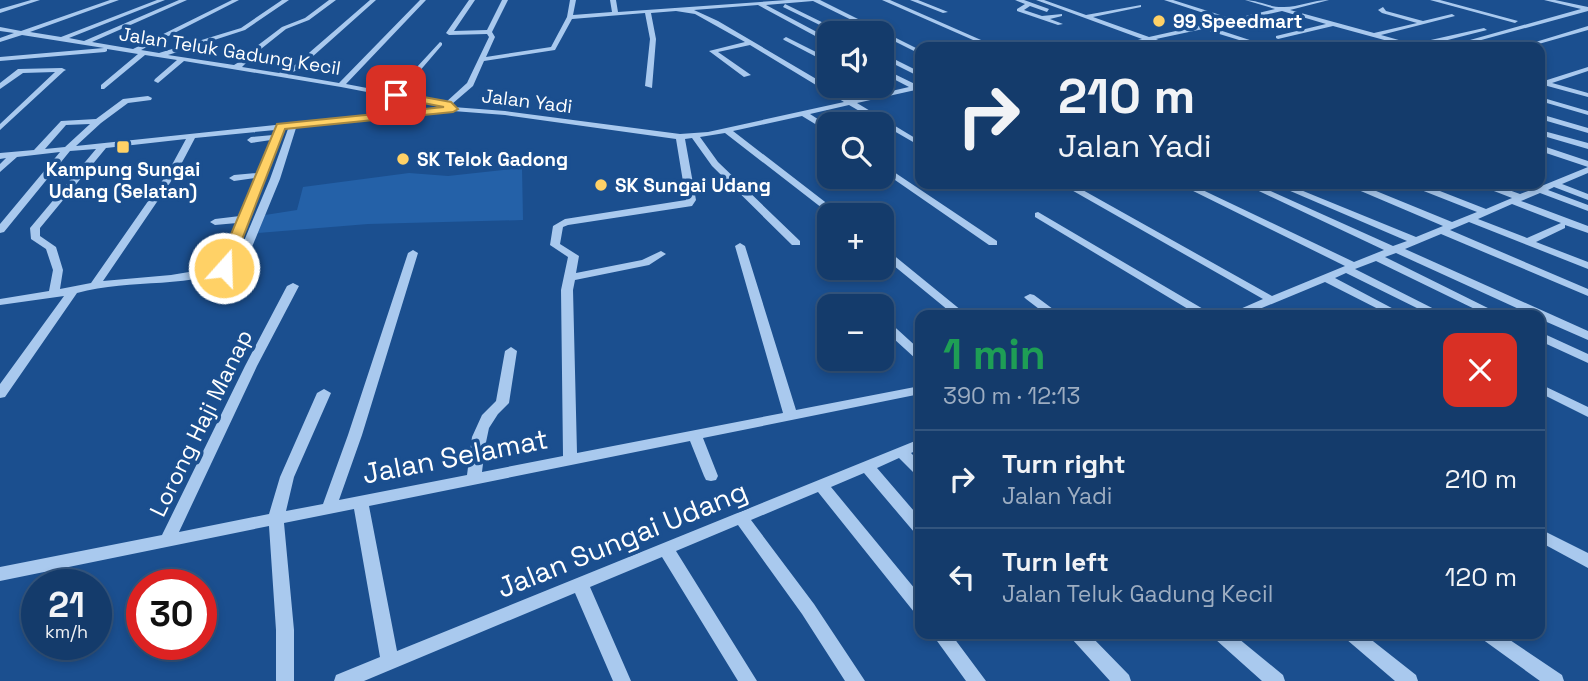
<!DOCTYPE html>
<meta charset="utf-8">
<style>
:root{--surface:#143b6b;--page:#214673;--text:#f1f3f6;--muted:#9dadc1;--line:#33557e}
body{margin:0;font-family:"Space Grotesk",sans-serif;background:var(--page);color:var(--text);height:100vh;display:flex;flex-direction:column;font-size:26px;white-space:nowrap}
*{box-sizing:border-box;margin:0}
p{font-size:23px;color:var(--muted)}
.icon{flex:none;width:38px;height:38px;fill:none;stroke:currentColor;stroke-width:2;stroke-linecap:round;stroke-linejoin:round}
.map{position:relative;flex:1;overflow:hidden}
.panel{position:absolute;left:915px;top:310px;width:630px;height:329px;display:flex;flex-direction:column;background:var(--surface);border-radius:14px;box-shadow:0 4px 10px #0003,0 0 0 2px var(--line)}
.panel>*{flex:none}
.top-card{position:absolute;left:915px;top:42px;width:630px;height:147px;border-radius:14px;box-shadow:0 4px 10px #0003,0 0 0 2px var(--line);background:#143b6b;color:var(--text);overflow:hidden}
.controls{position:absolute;left:817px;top:21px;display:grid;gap:14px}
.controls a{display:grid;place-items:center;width:77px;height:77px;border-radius:14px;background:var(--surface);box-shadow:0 4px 10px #0003,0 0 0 2px var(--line);font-size:35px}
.speed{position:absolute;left:21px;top:569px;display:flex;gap:14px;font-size:35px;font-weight:700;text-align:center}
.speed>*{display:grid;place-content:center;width:91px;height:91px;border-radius:50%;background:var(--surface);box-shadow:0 4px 10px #0003,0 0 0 2px var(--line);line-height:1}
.speed small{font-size:18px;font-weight:400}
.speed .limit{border:10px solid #d22;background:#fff;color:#111}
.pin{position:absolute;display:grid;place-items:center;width:60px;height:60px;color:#fff;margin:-30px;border-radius:14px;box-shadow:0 4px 10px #0006}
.me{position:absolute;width:77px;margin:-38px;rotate:20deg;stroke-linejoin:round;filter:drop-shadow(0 0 5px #0008)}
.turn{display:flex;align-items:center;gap:24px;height:147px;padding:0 28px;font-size:32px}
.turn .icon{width:91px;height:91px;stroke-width:2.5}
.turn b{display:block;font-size:49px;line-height:60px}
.round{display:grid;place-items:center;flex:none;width:74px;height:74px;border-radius:14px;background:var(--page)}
.headline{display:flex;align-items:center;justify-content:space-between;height:119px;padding:0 28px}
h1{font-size:42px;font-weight:700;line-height:52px;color:#1e9e55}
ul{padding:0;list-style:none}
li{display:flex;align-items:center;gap:21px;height:98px;padding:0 28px;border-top:2px solid var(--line)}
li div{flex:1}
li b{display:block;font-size:26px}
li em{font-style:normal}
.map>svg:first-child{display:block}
.green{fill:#2461a8}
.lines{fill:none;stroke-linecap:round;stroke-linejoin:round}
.minor{fill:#a9c9ee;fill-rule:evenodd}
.route{fill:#ffd166;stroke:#a68842;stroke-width:2}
.poi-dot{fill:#ffd166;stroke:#1b4f8f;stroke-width:2.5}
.labels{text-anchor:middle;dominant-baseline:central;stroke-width:7;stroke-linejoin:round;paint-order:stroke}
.far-poi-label{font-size:19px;font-weight:bold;fill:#fff;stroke:#1b4f8f;text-anchor:start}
.far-street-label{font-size:19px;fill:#fff;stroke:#1b4f8f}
.street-label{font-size:23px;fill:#fff;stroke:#1b4f8f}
.near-street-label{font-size:28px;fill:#fff;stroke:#1b4f8f}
</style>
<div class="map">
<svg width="1588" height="681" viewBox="0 0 1588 681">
<rect width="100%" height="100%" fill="#1b4f8f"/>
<path class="green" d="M522,168L523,220L368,224L258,233L265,215L297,210L303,187L409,173L448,176Z"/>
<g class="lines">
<path class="minor" d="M31,0H40L0,13V9Z
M110,0H119L30,32L61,37L157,0H165L69,38L84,41L179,0H187L92,42L133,49L232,0H239L141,50L159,53L241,28L282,0H289L245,30L168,55L234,65L239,62L240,59L282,27L305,18L329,0H336L309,20L286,29L246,61V63L242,67L279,73L289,68L266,64V62L295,65L370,0H376L302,66L327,70V74L298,70L287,74L339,83L420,0H426L346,84L393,93L440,42L442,43V45L400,94L445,103L467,83L489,37L487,34L449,35L446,33L469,0H475L454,31L487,30L502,0H508L492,32L495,37L486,57L551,47L567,17L570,0H576L573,15L612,12L610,0H616L618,12L787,0H820L920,50V54L882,35V33H878L813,1L766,5L830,39V44L758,5L694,10L718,21L852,100L909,87L882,73V68L917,85H920V89L857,103L920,141V146L849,105L810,114L830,127V133L802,116L733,131L842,215H831L725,133L700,137L718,162L800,241V245H792L712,166L692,138L685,139L696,200L692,206L568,225L563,227L560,244L579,256L576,273L642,260L661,251L666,254L649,265L575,280L573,290L577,453L783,413L735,246L740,243L745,246L796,410L920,386V394L703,438L718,476L716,480L711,481L706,480L704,476L690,441L369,506L397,651L920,439V449L911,453L920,462V475L915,474L899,458L877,468L920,518V534L914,532L864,473L831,487L920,595V614L914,612L818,492L751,520L814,604L865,681H845L802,614L738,525L676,551L757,681H738L662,557L590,587L631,681H613L575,593L364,681H334L336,675L380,657L354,509L284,523L294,630V681H276V630L269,526L0,581V567L162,535L245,366L287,286L293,283L299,286L257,366L179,532L269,514L280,477L317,393L324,389L331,393L294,477L286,511L323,504L348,435L408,253L413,250L418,253L362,435L339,500L467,475L472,437L482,415L496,401L505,351L511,347L517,351L509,403L498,414L489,428L485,447L482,472L563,456L561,290L568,257L550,245L553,226L565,219L686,200L676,139L505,115L453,111L296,128L280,179L245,264C193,290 131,278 77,293L5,397L0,398V384L64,296L0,305V299L49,291L53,270L46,249L31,239L30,228L96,149L70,151L4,232L0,233V224L60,152L17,157L0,172V164L6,158L0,159V153L34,150L61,121L96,119L123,99L148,96L152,98L151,100L128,103L101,123L76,146L445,107L341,87L184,61L158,83L154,81L155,79L177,60L145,55L104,89H101V85L138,54L107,49V51L105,52L0,61V57L104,48L22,35L0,42V38L14,33L0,31V27L21,31ZM676,11L695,14L745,42L709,51L744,77L751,75L718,52L750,45L844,102L708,132L680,134L505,111L453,107L452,104L473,86L484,61L555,50L572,19L645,13L650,39L645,86L652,88L656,39L651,13ZM90,124L65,147L45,149L66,125ZM283,129H288L270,179L236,260L232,262ZM275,130L273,135L251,137L247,140L251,143L271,140L257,173L234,175L229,178L234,181L255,178L240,216L215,219L210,222L215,225L237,223L219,267L171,275L103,281L176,174L195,138ZM186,139L167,174L91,283L60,289L63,270L56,247L40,236V228L106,148Z
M882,0H890L997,47H989Z
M910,0H918L948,12L943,13Z
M1015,0H1024L1049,9L1047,12L1030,6L1024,10L1042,16L1062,14V16L1050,19L1063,24L1058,25L1017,11V9L1025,4Z
M1036,0H1044L1086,15L1141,5V7L1093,17L1149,37L1225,20L1164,0H1173L1233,19L1275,9L1245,0C1258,0 1271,8 1284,7C1299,7 1313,0 1329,0L1290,10L1374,33L1417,23L1382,13L1378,10L1383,7L1386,11L1423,21L1452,14L1455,16L1381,35L1413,44L1484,28L1487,30L1420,47H1410L1333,26L1278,39L1276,38V36L1326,24L1282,11L1210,27L1271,47H1262L1203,29L1156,39L1175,47C1165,47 1155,41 1145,42C1133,43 1122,47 1109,47L1142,39Z
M1430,0H1440L1518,21L1515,23Z
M1544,0H1555L1588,7V11L1474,42L1471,44V47H1459L1470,40L1581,9Z
M785,4L842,32L843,33H836L783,7Z
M1588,26V30L1528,47H1519Z
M786,37L830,59V64L784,40L783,39Z
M953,41L963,46L964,47C959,48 954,47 950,43Z
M882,53L920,72V77L882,58Z
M1588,67V71L1552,83L1588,93V97L1540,84V80L1544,81Z
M62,68L66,70L64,71L0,130V124L55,72L23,73L0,89V83L18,69Z
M1540,97L1588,111V115L1540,101Z
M1540,114L1588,128V133L1540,119Z
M1540,130L1588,143V149L1540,135Z
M1540,145L1588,161V167L1540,151Z
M882,164L997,241V245H989L882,171Z
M1588,167V173L1562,184L1588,194V200L1554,187L1548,190L1588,205V211L1540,193L1521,201L1588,226V233L1565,225V228L1536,242L1588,262V269L1469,222L1450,230L1588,289V296L1441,234L1405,249L1588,331V340L1540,319V315H1532L1396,253L1385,257L1502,315H1487L1376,261L1355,269L1446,315H1431L1346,273L1335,278L1405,315H1390L1325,282L1245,315H1229L1231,313L1263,299L1061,184H1072L1272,296L1345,266L1179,184H1190L1354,262L1384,250L1244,184H1255L1393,246L1407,241L1274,184H1286L1416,237L1443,226L1349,186L1348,184H1359L1452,222L1477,212L1411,186L1410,184H1422L1486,209L1512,198L1481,186L1480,184H1492L1520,194L1531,190L1520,184H1532L1539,187ZM1512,204L1561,223L1527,238L1478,219Z
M1038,212L1210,313L1212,315H1198L1035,217V213Z
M882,248L886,249L967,315H954L882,256Z
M1030,294L1034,295L1061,315H1047L1026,299L1024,297Z
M882,318L886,319L920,350V360L916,359L882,328Z
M1540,332L1588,354V363L1540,341Z
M1540,384L1588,407V417L1540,393Z
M1540,529L1588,553V568L1540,542Z
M932,634H951L986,681H966Z
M1069,634H1089L1129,675L1131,681H1110L1072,639Z
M1212,634H1233L1283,675L1285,681H1262L1215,639Z
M1343,634H1364L1416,675L1418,681H1395L1346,639Z
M1479,634H1501L1562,675L1564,681H1540L1482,639Z"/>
</g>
<path class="route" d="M396,92L451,102L458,109L453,112L285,129L231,268L229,271H219L217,268L277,124L444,107L392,97L391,95Z"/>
<g class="poi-dot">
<circle cx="1159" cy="21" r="7"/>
<rect x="116" y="140" width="14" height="14" rx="3.5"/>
<circle cx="403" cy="159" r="7"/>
<circle cx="601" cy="185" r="7"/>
</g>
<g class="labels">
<g class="far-poi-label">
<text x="1173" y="21">99 Speedmart</text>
<text x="417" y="159">SK Telok Gadong</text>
<text x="123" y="169" text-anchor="middle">Kampung Sungai<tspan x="123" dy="22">Udang (Selatan)</tspan></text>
<text x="615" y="185">SK Sungai Udang</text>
</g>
<g class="far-street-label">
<text transform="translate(230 51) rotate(9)">Jalan Teluk Gadung Kecil</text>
<text transform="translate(527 101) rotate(7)">Jalan Yadi</text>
</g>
<g class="street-label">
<text transform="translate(201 423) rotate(-64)">Lorong Haji Manap</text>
</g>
<g class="near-street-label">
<text transform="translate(455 456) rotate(-11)">Jalan Selamat</text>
<text transform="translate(622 539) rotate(-22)">Jalan Sungai Udang</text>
</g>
</g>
</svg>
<div class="controls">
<a><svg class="icon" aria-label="sound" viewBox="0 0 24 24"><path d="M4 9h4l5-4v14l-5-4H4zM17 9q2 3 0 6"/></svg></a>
<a><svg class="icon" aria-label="search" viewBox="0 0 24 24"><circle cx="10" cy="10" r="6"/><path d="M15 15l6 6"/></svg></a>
<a>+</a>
<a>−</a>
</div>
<div class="speed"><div>21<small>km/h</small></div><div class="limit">30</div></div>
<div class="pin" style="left:396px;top:95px;background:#d93025"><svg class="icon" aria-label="arrive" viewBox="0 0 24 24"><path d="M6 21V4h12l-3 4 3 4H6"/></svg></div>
<svg class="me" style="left:224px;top:268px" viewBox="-20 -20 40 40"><circle r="17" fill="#ffd166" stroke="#fff" stroke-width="3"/><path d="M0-11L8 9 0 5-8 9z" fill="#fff"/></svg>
<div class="top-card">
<div class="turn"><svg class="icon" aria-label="right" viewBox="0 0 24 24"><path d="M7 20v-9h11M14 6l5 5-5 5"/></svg><div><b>210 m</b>Jalan Yadi</div></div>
</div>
<section class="panel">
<div class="headline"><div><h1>1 min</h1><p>390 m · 12:13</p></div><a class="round" style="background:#d93025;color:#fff"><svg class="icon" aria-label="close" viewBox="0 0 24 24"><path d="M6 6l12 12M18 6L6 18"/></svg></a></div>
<ul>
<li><svg class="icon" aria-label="right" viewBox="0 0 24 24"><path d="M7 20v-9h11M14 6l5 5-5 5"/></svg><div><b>Turn right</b><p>Jalan Yadi</p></div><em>210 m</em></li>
<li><svg class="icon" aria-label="left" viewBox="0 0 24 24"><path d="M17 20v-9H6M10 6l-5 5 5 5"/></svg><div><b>Turn left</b><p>Jalan Teluk Gadung Kecil</p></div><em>120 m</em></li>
</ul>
</section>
</div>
